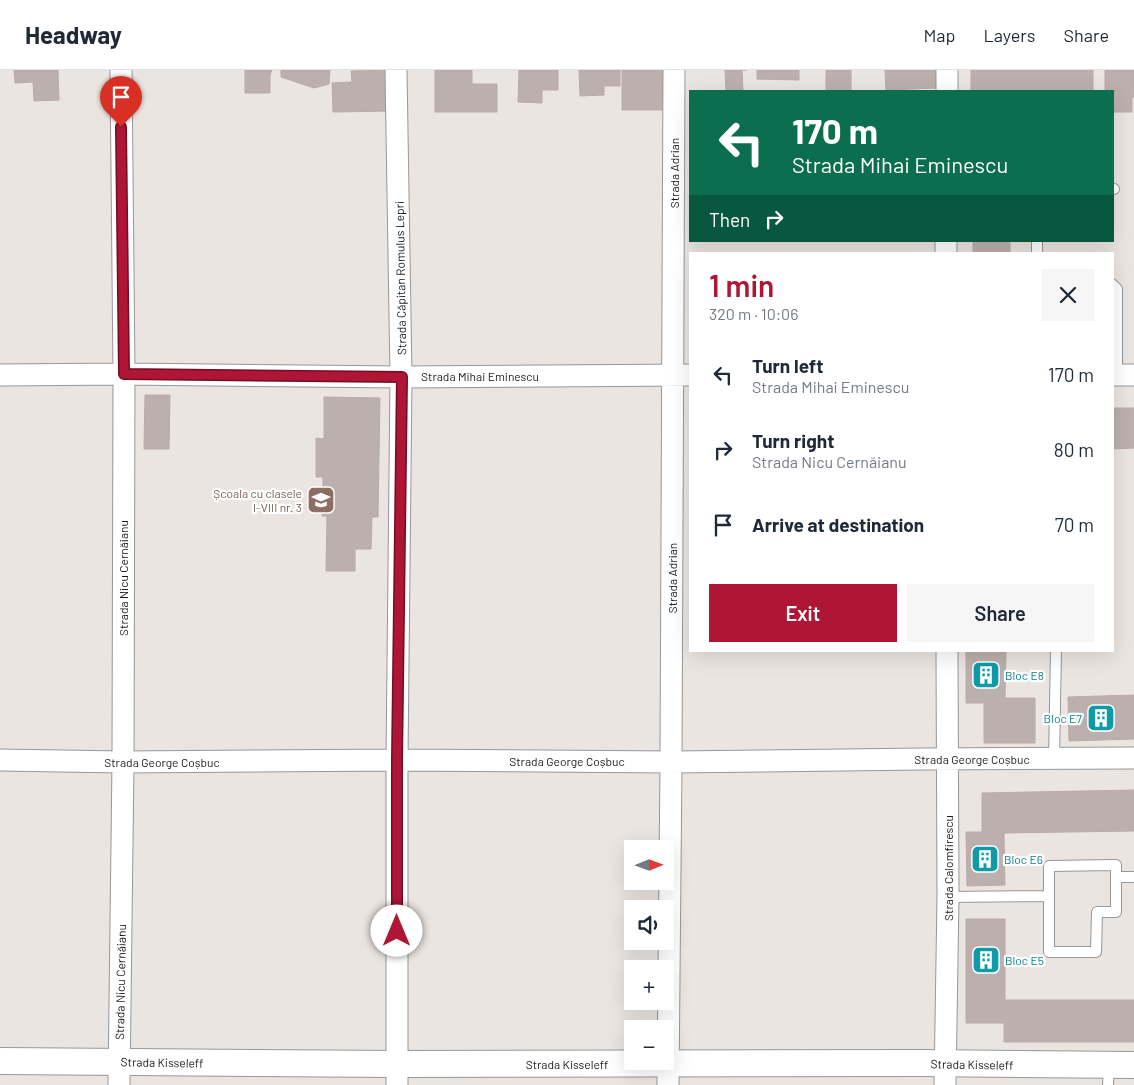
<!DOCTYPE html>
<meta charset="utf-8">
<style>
:root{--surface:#fff;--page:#f6f6f7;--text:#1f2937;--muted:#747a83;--line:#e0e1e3;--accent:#af1535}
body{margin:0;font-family:Barlow,sans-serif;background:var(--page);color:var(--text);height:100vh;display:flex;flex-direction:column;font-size:19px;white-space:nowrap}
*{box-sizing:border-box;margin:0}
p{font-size:16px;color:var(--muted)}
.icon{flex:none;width:28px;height:28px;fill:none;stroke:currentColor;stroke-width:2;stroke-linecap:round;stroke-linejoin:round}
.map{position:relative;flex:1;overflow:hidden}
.panel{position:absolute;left:689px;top:182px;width:425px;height:400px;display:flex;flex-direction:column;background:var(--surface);border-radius:0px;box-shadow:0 5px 20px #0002}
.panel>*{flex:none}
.hud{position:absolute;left:689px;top:20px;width:425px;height:152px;border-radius:0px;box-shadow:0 5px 20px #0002;background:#0b6e4f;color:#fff;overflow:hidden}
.needle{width:32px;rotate:89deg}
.tools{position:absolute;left:624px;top:770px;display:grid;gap:10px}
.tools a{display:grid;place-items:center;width:50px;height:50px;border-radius:0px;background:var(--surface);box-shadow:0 5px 20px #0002;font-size:25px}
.pin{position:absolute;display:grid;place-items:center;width:42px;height:42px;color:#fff;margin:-51px -21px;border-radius:50% 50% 50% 0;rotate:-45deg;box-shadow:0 0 5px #0007}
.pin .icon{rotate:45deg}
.me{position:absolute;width:55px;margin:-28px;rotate:0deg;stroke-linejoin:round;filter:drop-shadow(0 0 4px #0008)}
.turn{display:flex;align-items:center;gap:18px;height:105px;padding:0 20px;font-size:22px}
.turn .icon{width:65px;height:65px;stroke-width:2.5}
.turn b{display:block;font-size:35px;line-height:42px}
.then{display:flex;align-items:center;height:48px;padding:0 20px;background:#0003;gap:10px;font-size:19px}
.round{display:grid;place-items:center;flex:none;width:52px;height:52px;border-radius:0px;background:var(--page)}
.headline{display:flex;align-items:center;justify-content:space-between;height:85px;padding:0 20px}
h1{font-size:30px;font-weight:600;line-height:38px;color:var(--accent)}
.cta{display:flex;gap:10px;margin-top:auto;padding:10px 20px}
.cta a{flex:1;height:58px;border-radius:0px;background:var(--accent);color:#fff;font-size:20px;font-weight:600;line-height:58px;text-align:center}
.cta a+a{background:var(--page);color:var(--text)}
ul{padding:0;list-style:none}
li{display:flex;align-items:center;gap:15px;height:75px;padding:0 20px}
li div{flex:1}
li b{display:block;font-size:19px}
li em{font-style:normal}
header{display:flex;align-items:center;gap:30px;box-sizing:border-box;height:70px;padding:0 25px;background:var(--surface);border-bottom:1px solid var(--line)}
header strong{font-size:24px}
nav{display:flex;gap:28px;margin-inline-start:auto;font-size:18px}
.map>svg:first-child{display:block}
.building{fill:#bbb0ae;stroke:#bbaaa5}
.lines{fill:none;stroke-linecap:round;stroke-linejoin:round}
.service-casing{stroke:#979797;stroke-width:12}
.minor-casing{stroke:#979797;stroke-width:23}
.tertiary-casing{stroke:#979797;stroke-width:28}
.service{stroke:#fff;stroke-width:10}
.minor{stroke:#fff;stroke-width:21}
.tertiary{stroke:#fff;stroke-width:26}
.route-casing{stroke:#720e22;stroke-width:12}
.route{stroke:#af1535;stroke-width:9}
.labels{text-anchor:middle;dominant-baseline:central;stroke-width:4.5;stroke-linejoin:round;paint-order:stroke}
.street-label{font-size:12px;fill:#1a1a1a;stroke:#fff}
.education-label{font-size:12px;fill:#785e54;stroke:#fff;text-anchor:end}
.culture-label{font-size:12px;fill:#0d838f;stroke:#fff;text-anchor:start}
</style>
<header>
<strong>Headway</strong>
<nav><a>Map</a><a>Layers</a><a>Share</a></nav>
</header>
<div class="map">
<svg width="1134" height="1015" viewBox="0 0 1134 1015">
<rect width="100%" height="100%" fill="#ebe5e1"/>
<path class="building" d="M14,0H58L59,30L34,31L33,12L15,13Z
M245,0H272L270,5V23H245Z
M281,0H330L329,14L314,18L281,7Z
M389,0L390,41L333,42L332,13L352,12L351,1Z
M435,0H472V14H497V42H435Z
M519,0H558V20H542V33L518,32Z
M579,0H620V16H604V25L580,26Z
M622,0H664L663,40H622Z
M725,0H746H742L743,21H726Z
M757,0H799V10L757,9Z
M826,0H851V21H826Z
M885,0H938V18L886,20Z
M971,0H1093V21H971Z
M1105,0H1134V27H1132V42H1112V21H1105Z
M973,171H1010V184H973Z
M145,325H170L169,379H144Z
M324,327L380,328L378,447H372L371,479H355V501H326L327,446H322L323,407H316V368L324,369Z
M1112,338H1134V378L1112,379Z
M966,581H1006L1005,628H1035V673H984V633H966Z
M1134,625V669L1069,671L1068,627Z
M1134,720V761L1004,763L1005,815L967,816L966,762H982V723Z
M966,849H1005V930H1134V972H1004V953H966Z"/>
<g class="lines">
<defs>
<path id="service" d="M1112,119H1114
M1037,171V184
M1112,214L1117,219V305
M1054,689L1056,581
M1116,807V842H1097L1096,882H1049V796L1116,795V807H1134
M948,827L1049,826
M1108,1015L1109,996"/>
<path id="minor" d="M396,0L401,307L397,690V1015
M947,21V0
M946,184V171
M0,305L124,304L401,307L690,305
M1112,305H1134
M0,690L123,692L397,690L671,692L923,689L1134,688
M119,1015L123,692L124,304L121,0
M668,1015L671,692L674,0
M945,1015L948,827L947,581"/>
<path id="tertiary" d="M0,991L397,994L921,993L1134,995"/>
</defs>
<use href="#service" class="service-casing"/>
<use href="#minor" class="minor-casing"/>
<use href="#tertiary" class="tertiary-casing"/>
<use href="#service" class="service"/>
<use href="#minor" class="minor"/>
<use href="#tertiary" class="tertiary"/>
</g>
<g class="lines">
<defs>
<path id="route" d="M121,57L124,304L402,307L397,690V861"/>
</defs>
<use href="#route" class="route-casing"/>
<use href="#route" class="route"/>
</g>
<defs>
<symbol id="school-square" viewBox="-11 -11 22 22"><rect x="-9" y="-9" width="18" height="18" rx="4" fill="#8d6e63" stroke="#fff"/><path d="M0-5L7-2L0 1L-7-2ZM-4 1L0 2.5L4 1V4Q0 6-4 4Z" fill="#fff"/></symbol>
<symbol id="building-square" viewBox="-11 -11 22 22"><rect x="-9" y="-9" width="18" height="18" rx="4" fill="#0f9aa8" stroke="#fff"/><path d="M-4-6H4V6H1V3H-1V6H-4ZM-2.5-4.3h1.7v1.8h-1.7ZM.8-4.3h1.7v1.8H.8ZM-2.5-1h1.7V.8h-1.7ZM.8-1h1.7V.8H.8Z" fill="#fff"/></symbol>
</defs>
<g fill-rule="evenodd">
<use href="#school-square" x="305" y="414" width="32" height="32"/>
<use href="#building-square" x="970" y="589" width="32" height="32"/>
<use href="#building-square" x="1085" y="632" width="32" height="32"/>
<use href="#building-square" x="969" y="773" width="32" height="32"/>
<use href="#building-square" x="970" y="874" width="32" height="32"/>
</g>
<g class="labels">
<g class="street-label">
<text transform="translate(674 103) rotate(-90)">Strada Adrian</text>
<text transform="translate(400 208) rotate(-91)">Strada Căpitan Romulus Lepri</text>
<text x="480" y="306">Strada Mihai Eminescu</text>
<text transform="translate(123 508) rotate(-90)">Strada Nicu Cernăianu</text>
<text transform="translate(672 508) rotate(-90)">Strada Adrian</text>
<text x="972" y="689">Strada George Coșbuc</text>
<text x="567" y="691">Strada George Coșbuc</text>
<text x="162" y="692">Strada George Coșbuc</text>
<text transform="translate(948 798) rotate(-90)">Strada Calomfirescu</text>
<text transform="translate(120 912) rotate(-89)">Strada Nicu Cernăianu</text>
<text transform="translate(162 992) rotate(1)">Strada Kisseleff</text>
<text x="567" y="994">Strada Kisseleff</text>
<text transform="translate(972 994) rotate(1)">Strada Kisseleff</text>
</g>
<g class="education-label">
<text x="302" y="423">Școala cu clasele<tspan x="302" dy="14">I-VIII nr. 3</tspan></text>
</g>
<g class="culture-label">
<text x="1005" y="605">Bloc E8</text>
<text x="1082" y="648" text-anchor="end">Bloc E7</text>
<text x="1004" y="789">Bloc E6</text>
<text x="1005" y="890">Bloc E5</text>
</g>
</g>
</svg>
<div class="tools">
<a><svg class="needle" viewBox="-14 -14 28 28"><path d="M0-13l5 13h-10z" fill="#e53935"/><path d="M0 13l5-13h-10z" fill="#747a83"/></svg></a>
<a><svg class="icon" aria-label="sound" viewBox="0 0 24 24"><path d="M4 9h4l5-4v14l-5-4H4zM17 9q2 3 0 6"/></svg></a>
<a>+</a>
<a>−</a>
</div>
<div class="pin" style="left:121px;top:57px;background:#d93025"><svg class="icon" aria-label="arrive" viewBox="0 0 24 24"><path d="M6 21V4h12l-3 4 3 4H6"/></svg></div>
<svg class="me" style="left:397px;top:861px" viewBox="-20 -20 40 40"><circle r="19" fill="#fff"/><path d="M0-13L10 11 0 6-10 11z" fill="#af1535"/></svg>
<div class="hud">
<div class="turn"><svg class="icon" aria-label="left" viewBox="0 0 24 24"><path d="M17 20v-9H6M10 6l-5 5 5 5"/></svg><div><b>170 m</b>Strada Mihai Eminescu</div></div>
<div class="then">Then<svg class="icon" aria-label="right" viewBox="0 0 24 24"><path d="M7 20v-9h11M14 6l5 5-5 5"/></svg></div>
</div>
<section class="panel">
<div class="headline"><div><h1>1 min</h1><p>320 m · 10:06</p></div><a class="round"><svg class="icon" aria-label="close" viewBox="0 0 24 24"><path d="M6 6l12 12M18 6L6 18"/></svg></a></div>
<ul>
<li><svg class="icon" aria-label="left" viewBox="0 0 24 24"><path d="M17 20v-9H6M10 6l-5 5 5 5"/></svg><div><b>Turn left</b><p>Strada Mihai Eminescu</p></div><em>170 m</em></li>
<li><svg class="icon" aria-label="right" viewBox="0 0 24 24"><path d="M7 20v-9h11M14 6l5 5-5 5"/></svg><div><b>Turn right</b><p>Strada Nicu Cernăianu</p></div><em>80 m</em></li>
<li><svg class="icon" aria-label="arrive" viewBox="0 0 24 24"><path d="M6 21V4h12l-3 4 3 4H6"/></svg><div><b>Arrive at destination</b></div><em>70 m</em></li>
</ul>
<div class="cta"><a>Exit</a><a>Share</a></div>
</section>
</div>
